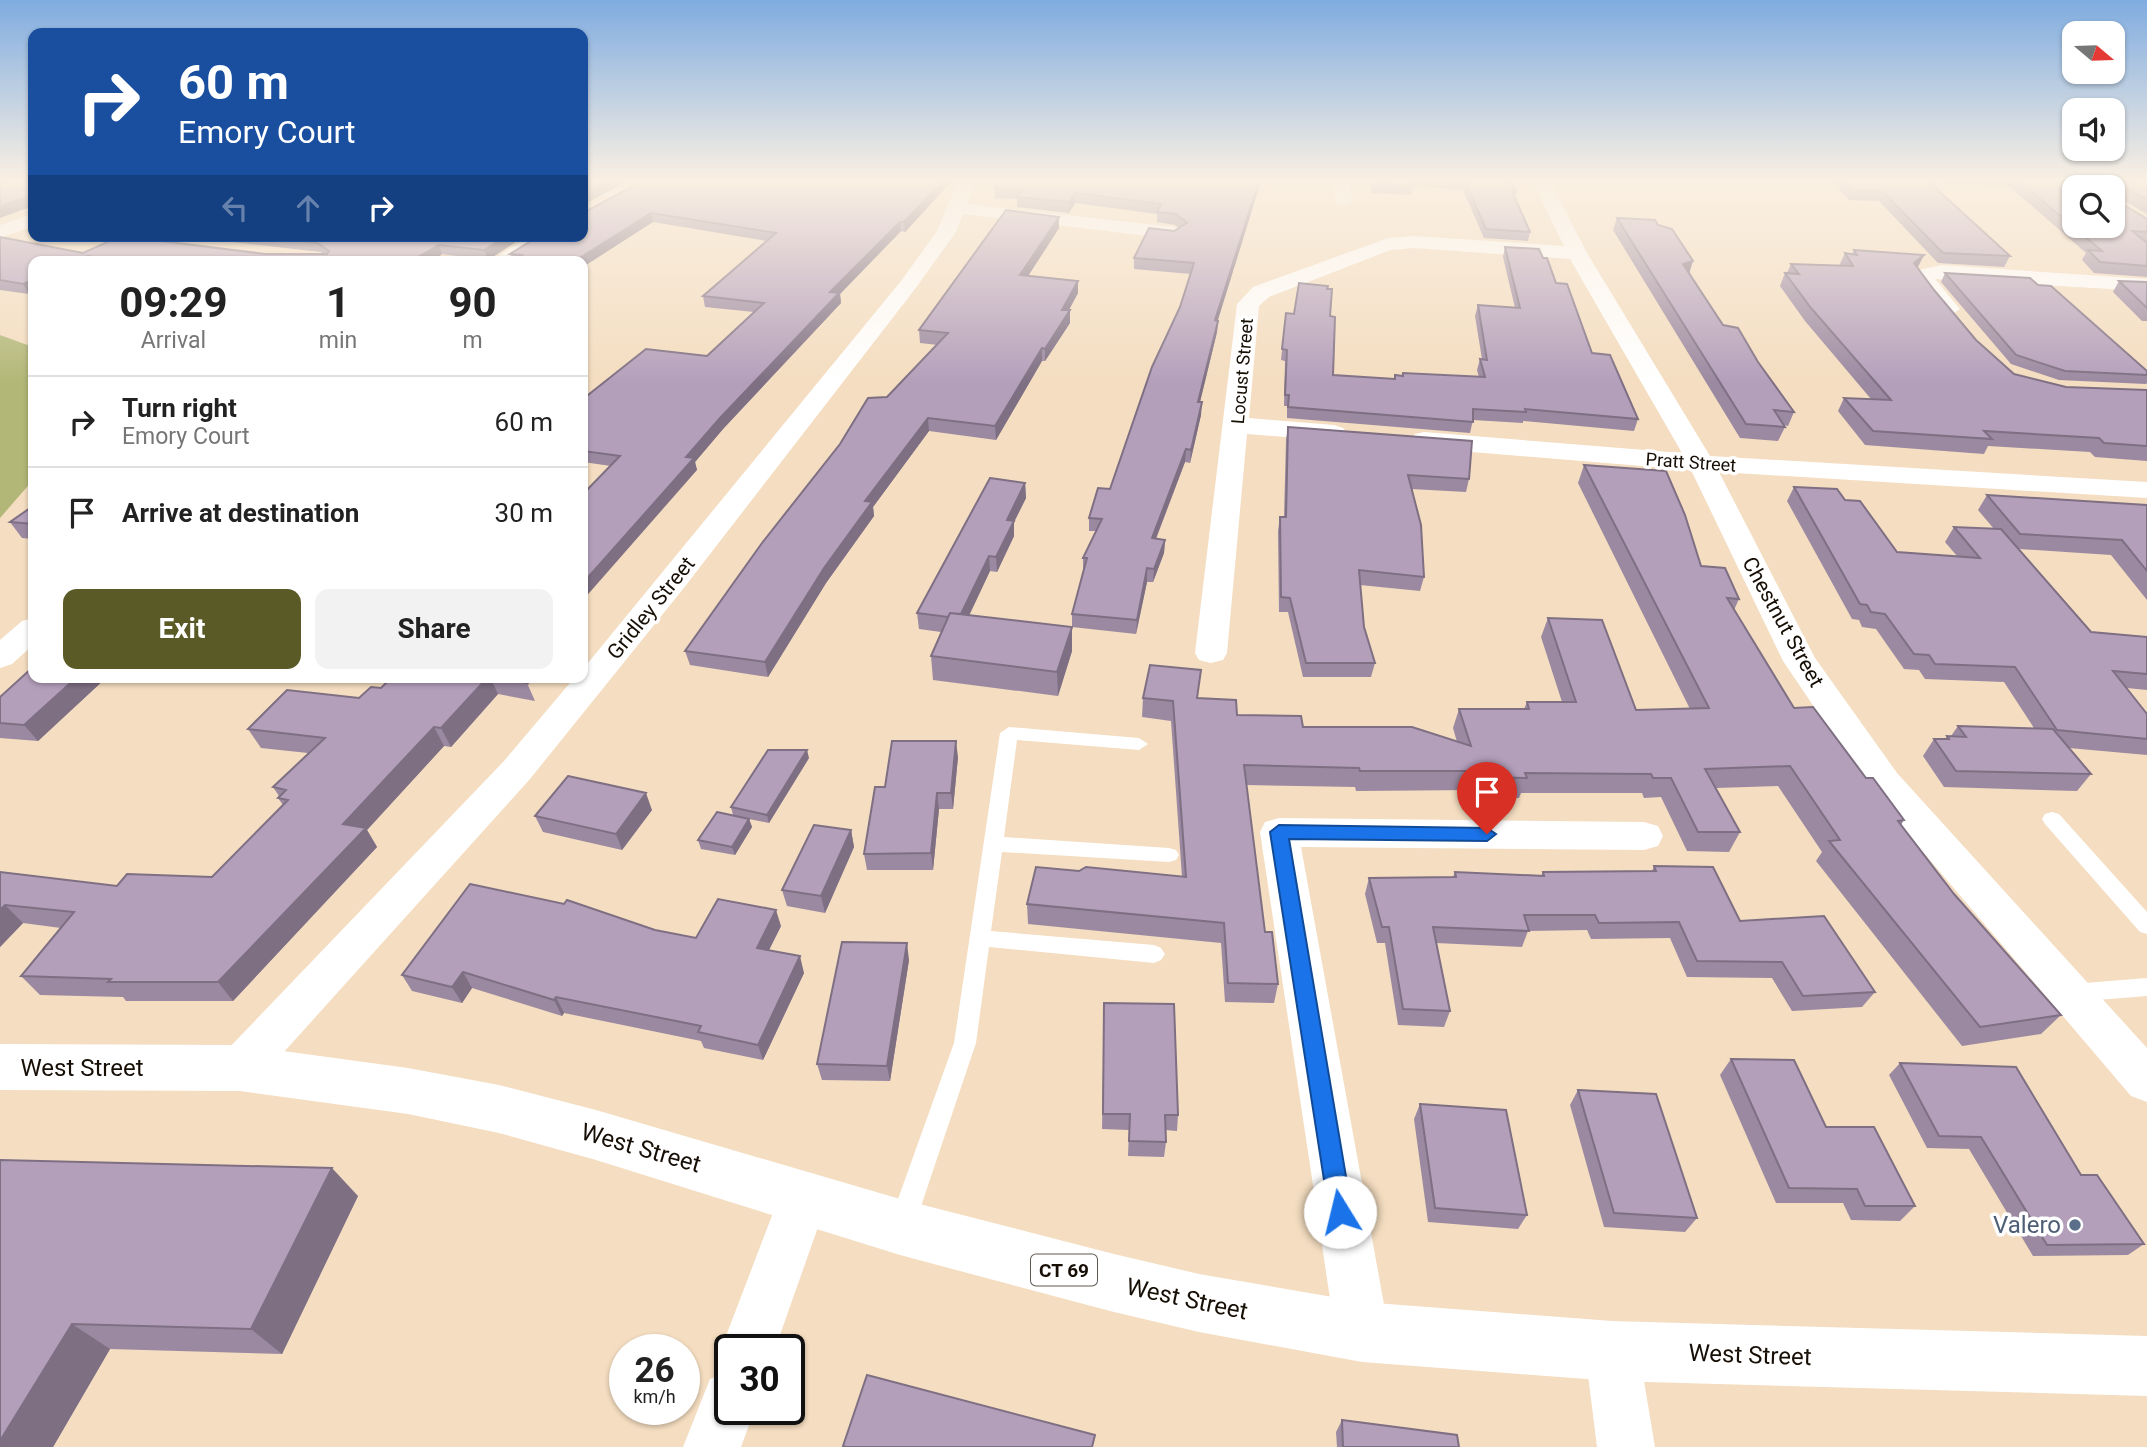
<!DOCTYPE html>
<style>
:root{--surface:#fff;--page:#f2f2f2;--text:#222;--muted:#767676;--line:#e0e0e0;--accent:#5a5a26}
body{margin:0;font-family:Roboto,sans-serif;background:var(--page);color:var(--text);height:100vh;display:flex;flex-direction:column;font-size:26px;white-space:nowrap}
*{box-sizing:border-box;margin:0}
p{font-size:23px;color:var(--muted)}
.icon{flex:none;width:38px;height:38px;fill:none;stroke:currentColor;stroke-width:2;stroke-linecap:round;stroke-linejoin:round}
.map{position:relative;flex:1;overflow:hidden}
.details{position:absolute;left:28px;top:256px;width:560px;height:427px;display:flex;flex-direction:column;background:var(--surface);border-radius:14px;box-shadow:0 2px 5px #0004}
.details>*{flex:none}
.hud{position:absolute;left:28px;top:28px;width:560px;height:214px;border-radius:14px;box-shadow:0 2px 5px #0004;background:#1a4fa0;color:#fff;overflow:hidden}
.needle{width:46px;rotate:109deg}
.fabs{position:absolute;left:2062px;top:21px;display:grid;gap:14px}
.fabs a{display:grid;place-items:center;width:63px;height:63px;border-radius:14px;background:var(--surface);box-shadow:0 2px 5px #0004;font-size:35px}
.speed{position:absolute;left:609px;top:1334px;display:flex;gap:14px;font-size:35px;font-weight:700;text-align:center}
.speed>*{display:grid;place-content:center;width:91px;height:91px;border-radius:50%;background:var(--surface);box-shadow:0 2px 5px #0004;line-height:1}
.speed small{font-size:18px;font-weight:400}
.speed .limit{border:4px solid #111;border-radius:10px;background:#fff;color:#111}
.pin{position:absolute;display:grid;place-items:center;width:60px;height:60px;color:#fff;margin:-72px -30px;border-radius:50% 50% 50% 0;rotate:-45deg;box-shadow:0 0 7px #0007}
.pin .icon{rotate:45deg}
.me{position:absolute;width:77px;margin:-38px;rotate:351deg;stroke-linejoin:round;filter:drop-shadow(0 0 5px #0008)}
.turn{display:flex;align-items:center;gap:24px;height:147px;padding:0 35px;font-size:32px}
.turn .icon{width:91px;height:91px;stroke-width:2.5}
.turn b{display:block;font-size:49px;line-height:60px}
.lanes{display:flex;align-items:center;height:66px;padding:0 35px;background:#0003;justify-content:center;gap:35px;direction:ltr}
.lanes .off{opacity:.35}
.eta{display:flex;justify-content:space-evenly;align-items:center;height:119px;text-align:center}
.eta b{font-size:42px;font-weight:700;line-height:49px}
.cta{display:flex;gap:14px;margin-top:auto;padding:14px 35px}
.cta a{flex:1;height:80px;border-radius:14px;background:var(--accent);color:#fff;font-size:28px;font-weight:700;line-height:80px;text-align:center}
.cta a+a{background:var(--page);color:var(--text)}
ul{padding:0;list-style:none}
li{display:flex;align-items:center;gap:21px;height:91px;padding:0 35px;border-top:2px solid var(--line)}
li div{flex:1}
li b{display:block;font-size:26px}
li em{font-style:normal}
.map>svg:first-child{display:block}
.forest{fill:#b2b777}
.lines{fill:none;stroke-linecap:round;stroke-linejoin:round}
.service{fill:#fff;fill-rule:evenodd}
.minor{fill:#fff;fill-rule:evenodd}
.primary{fill:#fff;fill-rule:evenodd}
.wall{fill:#9b89a1}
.shaded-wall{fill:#7e6f83}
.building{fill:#b49fbb;stroke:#7e6f83;stroke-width:2;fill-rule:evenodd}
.route{fill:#1a73e8;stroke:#114b97;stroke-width:2}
.service-dot{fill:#5c6f8a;stroke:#fff;stroke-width:2.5}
.labels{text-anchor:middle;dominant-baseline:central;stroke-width:7;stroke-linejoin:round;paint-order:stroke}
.far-street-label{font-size:18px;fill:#170f06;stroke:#fff}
.shield{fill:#fff;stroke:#5d5751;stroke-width:2}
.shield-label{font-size:19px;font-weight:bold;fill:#170f06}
.street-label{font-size:21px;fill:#170f06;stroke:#fff}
.near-street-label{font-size:24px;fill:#170f06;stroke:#fff}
.near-service-label{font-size:24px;fill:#4e5e75;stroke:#fff;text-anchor:end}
</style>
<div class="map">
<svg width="2147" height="1447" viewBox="0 0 2147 1447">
<rect width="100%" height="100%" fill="#f4ddc0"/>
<path class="forest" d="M0,335L33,347V480L0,518Z"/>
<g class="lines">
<path class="service" d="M1009,727L1139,738L1148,744L1139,750L1017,740L1004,837L1169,848L1176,850L1179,855L1176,860L1169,862L1002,852L991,931L1154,945L1161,948L1165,954L1161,960L1154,963L989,947L976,1043L915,1224L911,1233L902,1237L893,1233L889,1224L954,1043L1000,733Z
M2052,812L2059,814L2147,912V934L2140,932L2045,824L2042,819L2045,814Z
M2147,978V996L2072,1002L2064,1000L2061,993L2064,986L2072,984Z"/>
<path class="minor" d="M958,181H976L967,204L1174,227L1184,233L1174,239L963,214L956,232L915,289L683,589L530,779L256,1083L240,1089L224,1083L217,1068L224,1053L504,761L575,677H583V669L901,281L937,231Z
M1331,181H1349L1352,200L1349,204H1337Z
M1532,181H1550L1587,253L1710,456L2147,482V498L1719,472L1815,658L1897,773L2147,1048V1102L2131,1096L1871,791L1783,661L1691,470L1424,448L1415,446L1411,440L1415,434L1424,432L1682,453L1570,259L1414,248L1391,250L1269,297L1259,306L1249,418L1334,425L1343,428L1347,433L1343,438L1334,441L1247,434L1227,653L1223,660L1211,663L1199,660L1195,653L1237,304L1253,287L1388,238L1414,236L1564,246Z
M583,184L623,188L632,193L623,198L583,194Z
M33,214V226L0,238V225Z
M530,236H555L515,261H490Z
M1942,265L2147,279V291L1935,279L1960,309L1949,316L1941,314L1911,275L1914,271Z
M33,618V645L12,664L0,668V640L22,621Z
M1279,818L1644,822L1658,826L1663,836L1658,846L1644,850L1301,847L1389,1332L1381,1351L1362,1359L1343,1351L1335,1332L1260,832L1265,822Z
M804,1172L822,1179L829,1196L775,1349H730V1369L721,1349L786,1179Z
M1612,1324L1631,1332L1639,1351L1655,1447H1597L1585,1351L1593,1332Z
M730,1371V1409H755L741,1447H683L710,1379Z"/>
<path class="primary" d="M0,1044L240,1045L408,1068L499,1085L596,1110L900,1199L1114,1254L1199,1274L1362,1302L1612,1321L2147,1336V1396L1612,1381L1362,1362L1199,1332L1114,1312L900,1255L596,1160L499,1133L408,1114L240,1091L0,1090Z"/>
</g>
<path class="wall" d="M642,181H952L905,232L901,231L840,294L841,303L723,429L695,462L697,470L611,466L583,462V399L707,356L754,312L705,307L703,296L767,241L653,222L583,261H513L510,254Z
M998,181H1261L1218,320L1217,332L1200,402L1201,415L1190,463L1185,462L1156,539L1165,540L1164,553L1153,582H1147L1136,634L1072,627V614L1083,571V558L1096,531H1089V518L1110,489L1180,307L1191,274L1134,269V258L1179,228L1175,225L1157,222V214L1075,203L1069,213L1017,207V199L995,198V188Z
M1371,181H1511L1516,192L1515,197L1530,232L1528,241L1484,238L1463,190L1413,186L1411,195L1371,193Z
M1831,181H2147V214L2116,196V200L2147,219V277L2094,273L2082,260L2086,253L2010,187L1931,183L2010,256L2004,267L1938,263L1879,201L1849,200Z
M1617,218L1689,273L1723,325L1758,362L1794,412L1788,426L1784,425L1785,427L1778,441L1740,438L1613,230Z
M1059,228L1028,276L1078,281V293L1069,310L1070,323L1045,361H1042L996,440L929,431L873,507L874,516L826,583L768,677L690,665L685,651L887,397L938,345L920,343L919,330Z
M179,236H525L488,260L442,254L432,261H33L29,294L0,290V237L83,253L323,254L321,252Z
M1505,247L1556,283L1592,353L1638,419L1634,431L1523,421V423L1473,420L1470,433L1287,418V406H1284L1285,361L1281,360L1286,313L1330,316L1333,375L1394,379L1395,375L1479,377L1477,370L1480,359H1482L1475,316L1478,305L1515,308L1503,257Z
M1854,250L1918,268L1934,290L1976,340L2014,374L2066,387L2147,390V461L2095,457L2090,452L1988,446L1984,454L1865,445L1838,411L1844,398L1871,399L1805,321L1780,286L1785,273H1787L1791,264L1839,266L1845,253L1852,254Z
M1945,273L2038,285L2147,371V383L2146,384L2059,380L2011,364L1941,282Z
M2119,281L2147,282V321H2142L2113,292Z
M1288,427L1469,479L1466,492L1411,489L1424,577L1420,591L1360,585L1364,627L1375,663L1371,677H1303L1288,612H1279L1278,531L1280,517H1284L1286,440Z
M1584,465L1739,599L1734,610L1794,708L1866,778L1904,820L1901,825L1954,894L2061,1015L2041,1034L1962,1046L1816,861L1822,852L1778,786L1716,788L1740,832L1729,852L1687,851L1661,797L1644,798L1642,793H1521L1519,798L1475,797L1473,790L1356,791L1355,787L1246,785L1265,932L1278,984L1274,1003L1225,1002L1221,943L1028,924L1027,904L1079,871L1182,877L1171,721L1142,717L1143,698H1198L1237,715L1303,727L1457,742L1453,728L1459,709H1524L1527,702H1562L1541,637L1548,618L1636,710L1690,709L1578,483Z
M1025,483L1026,498L1014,522V536L997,572L990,571L969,615L1072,627V651L1058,696L933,680L931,656L941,632L919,629L917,613Z
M1794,487L1845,500L1897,552L1957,556L1945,542L1954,527L1994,529L1978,510L1987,495L2147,505V600L2111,555L2019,549L2091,632L2147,637V690L2127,688L2147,739V755L2069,748L2091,774L2077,791L1944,787L1923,756L1934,739H1945L1947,736H1951L1958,726L2034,728L2004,682L1925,679L1919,670L1904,669L1876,629L1862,627L1859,620L1852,619L1787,501Z
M33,506V539L22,538L10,522Z
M33,677H107L38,741L0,738V697Z
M392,677H522L527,683L535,701L498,694L451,747L444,746L367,830L377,847L233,1001H126L123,997L40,995L21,976L61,928L23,923L0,947V872L117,886L212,877L283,805L278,798L279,796L273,787L308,753L261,748L248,729L359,698L381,688Z
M958,757L953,809H939L933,870H867L864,854L885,787Z
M809,758L769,823L749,819L752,827L735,855L701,849L698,840L733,815L731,807Z
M652,810L622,850L543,832L535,816Z
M851,830L854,847L825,913L787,906L782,890Z
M1654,866L1740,921L1875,992L1862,1007L1792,1011L1772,978L1687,977L1670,938L1591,939L1587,930L1528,931L1522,947L1436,943L1450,1011L1444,1027L1398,1025L1385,943H1377L1365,894L1369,878L1453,877L1455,872L1541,876L1543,872L1652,871Z
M781,926L769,950L804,973L763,1060L704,1048L701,1041L564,1013L562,1016L472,988L462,1003L412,991L402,975L655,930L696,938Z
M909,960L890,1081L822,1080L817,1064Z
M1104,1003L1178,1115L1177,1131L1165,1130L1166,1142L1164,1157L1128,1156L1129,1130L1102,1129Z
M1731,1059L1826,1127L1915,1206L1900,1221L1851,1220L1843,1203H1776L1720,1075Z
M1900,1063L2081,1175L2144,1244L2128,1255L2033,1256L1969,1149L1927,1148L1889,1075Z
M1578,1090L1697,1218L1685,1232L1604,1227L1570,1105Z
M1420,1104L1527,1215L1518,1229L1428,1222L1414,1119Z
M0,1160L358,1196L282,1354L110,1349L53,1447H0Z
M1342,1420L1459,1447H1337L1336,1432Z"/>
<path class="shaded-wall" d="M608,181H628L583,205V194Z
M943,181H952L905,232L904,222Z
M1259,181H1261L1214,332L1215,320Z
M1075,193V203L1069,213V202Z
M33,195V206L0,218V206Z
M651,213L653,222L583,267V261H575Z
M1059,217V228L1021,287L1020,275Z
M900,222L901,231L840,294L841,303L723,429L695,462L697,470L583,600V583L686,457L830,292Z
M507,236H525L488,260L484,250Z
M439,245L442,254L432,261H411Z
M1924,255L1918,267L1914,263Z
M88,256L91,261H78Z
M1693,261L1689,274L1683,264Z
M33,280V293L29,294L23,284Z
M1078,281V293L1062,322V310Z
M1070,310V323L1045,361V349Z
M1218,321L1217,332L1197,414L1198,402Z
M1042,348V361L996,440L995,426Z
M1202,402L1201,415L1190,463L1191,450Z
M928,418L929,431L873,507L874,516L826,583L768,677L765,662L865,501Z
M1186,449L1185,462L1151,551L1152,538Z
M1025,483L1026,498L1014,522V536L997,572L996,557L1007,520Z
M1165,540L1164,553L1153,582L1154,569Z
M989,556L990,571L960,635L959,619Z
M1147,568V582L1136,634L1137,620Z
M1072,627V651L1058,696L1057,672Z
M77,677H107L38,741L24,725Z
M488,677H490L498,694L451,747L441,728Z
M434,727L444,746L367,830L377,847L233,1001L218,982L343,824Z
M956,741L958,757L953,809L951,793Z
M807,750L809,758L769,823L767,815Z
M646,793L652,810L622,850L616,834Z
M937,793L939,809L933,870L931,853Z
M749,819L752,827L735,855L732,847Z
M851,830L854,847L825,913L821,896Z
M5,905L23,923L0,947V910Z
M776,910L781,926L762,964L757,948Z
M907,943L909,960L890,1081L887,1066Z
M800,956L804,973L763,1060L758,1045Z
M463,972L472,988L462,1003L452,987Z
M556,997L564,1013L562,1016L554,1000Z
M332,1168L358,1196L282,1354L251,1329Z
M72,1324L110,1349L53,1447H0V1441Z"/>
<path class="building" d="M0,181H33V195L0,206Z
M583,181H608L583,194Z
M642,181H943L904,222H900L830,292L839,293L720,418L686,457L694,458L583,583V494L620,456L583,451V399L646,349L707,356L764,303L703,296L776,233L651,213L575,261H515L522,255L510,254L539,236H583V213Z
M998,181H1259L1215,320L1218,321L1198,402H1202L1191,450L1186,449L1152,538L1165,540L1154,569L1147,568L1137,620L1072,614L1087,558H1083L1102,519L1089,518L1098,488L1110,489L1152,367L1180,307L1194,263L1134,258L1149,228L1174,231L1187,223L1176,214L1157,212L1161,204L1075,193L1069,202L1017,197L1023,189L995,188Z
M1373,181H1412L1413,186L1373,184Z
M1465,181H1511L1516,192L1512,191L1530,232L1486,229Z
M1844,181H1928L2010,256L1943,253L1883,192L1853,190Z
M2019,181H2147V200L2116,183V200L2147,219V232L2132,231L2147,243V266L2100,262L2088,250L2102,251ZM2074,187H2112V226H2074Z
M1006,210L1059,217L1020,275L1078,281L1062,310H1070L1045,349L1042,348L995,426L928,418L865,501L872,502L824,568L765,662L685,651L762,543L840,444L868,398L887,397L948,333L919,330Z
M1617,218L1655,220L1658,225L1672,229L1693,261L1683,264L1723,325L1738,328L1758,362L1794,412L1774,410L1785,427L1746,424Z
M121,236L265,254H327L329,251L317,243L260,236H507L484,250L439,245L411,261H120L88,256L78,261H33V280L23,284L0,280V237L83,253Z
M1505,247L1539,249L1543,258H1547L1556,283L1567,284L1592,353L1610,355L1638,419L1525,409L1526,412L1473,409V422L1288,407L1289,395H1285L1287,350L1282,349L1286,313L1294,314L1299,283L1328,286L1327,289H1332L1330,316L1335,317L1333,375L1395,379V375L1403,376V373L1485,377L1480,359L1487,360L1478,305L1520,308Z
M1854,250L1924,255L1914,263L1934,290L1976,340L2014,374L2066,387L2147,390V446L2104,443L2099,438L1984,431L1992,439L1873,431L1844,398L1891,400L1811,308L1785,273L1799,274L1791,264L1853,266L1845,253L1857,255Z
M1945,273L2030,278L2038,285L2051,286L2147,371V375L2065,371L2016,355Z
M2119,281L2147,282V308Z
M1288,427L1472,441L1469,479L1408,475L1421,525L1424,577L1359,570L1364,627L1375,663H1306L1290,598L1281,597L1280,517H1286Z
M1584,465L1666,471L1685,515L1701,566L1725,568L1739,599L1727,598L1794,708L1813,707L1866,778H1873L1904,820L1898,821L1954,894L2061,1015L1980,1027L1829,841L1840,840L1790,766L1705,769L1740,832H1698L1671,778H1653L1651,774L1525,773L1527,778L1481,777L1479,771H1360L1359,768L1244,765L1265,932H1272L1278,984L1228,983L1224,923L1027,904L1036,867L1079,871L1086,867L1186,877L1173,701L1143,698L1150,665L1201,670L1197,698L1236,700L1237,715L1301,716L1303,727H1412L1471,746L1459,709H1529L1527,702H1576L1548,618L1602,620L1636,710L1709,708Z
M990,478L1025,483L1007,520L1014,521L996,557L989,556L961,614L950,613L948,617L917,613Z
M1794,487L1837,489L1845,500L1860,501L1897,552L1980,558L1954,527L2001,529L2091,632L2147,637V674L2113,671L2147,714V739L2057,730L2015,667L1935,664L1929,655L1914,654L1885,614L1871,612L1867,605L1860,604Z
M1987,495L2147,505V571L2122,540L2020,534Z
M33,506V524L10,522Z
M950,613L1072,627L1057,672L931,656Z
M33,667V677H77L24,725L0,723V697Z
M392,677H488L441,728L434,727L343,824L366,828L218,982H108L111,979L21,976L74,912L5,905L0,910V872L117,886L127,874L212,877L288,800L278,798L286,790L273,787L325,738L248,729L287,690L359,698L371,687L381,688Z
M498,677H522L527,683Z
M1958,726L2053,729L2091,774L1956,771L1934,739H1949L1947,736L1966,737Z
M892,741H956L951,793H937L931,853L864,854L875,787H885Z
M768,750H807L767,815L731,807Z
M568,776L646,793L616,834L535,816Z
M717,812L749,819L732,847L698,840Z
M814,825L851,830L821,896L782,890Z
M1654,866L1713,867L1740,921L1824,916L1875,992L1803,996L1782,962L1697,961L1679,922L1599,923L1595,915H1524L1529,931L1433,927L1450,1011L1403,1009L1389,927H1382L1369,878L1456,877L1455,872L1544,876L1543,872L1656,871Z
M470,884L564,904L567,900L655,930L696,938L718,899L776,910L757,948L800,956L758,1045L698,1032L701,1026L556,997L554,1000L463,972L452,987L402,975Z
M842,942L907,943L887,1066L817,1064Z
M1104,1003L1174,1004L1178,1115H1165L1166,1142L1129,1141L1130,1114H1103Z
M1731,1059L1794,1060L1826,1127H1874L1915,1206H1865L1857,1189L1789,1188Z
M1900,1063L2016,1067L2081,1175H2097L2144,1244L2047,1245L1981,1137L1939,1136Z
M1578,1090L1656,1094L1697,1218L1614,1213Z
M1420,1104L1506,1110L1527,1215L1435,1208Z
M0,1160L332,1168L251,1329L72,1324L0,1441Z
M867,1375L1095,1435L1092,1447H846L843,1446Z
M1342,1420L1457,1435L1459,1447H1343Z"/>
<linearGradient id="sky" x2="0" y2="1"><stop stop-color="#7face0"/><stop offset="0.47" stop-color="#faf0e3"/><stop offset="1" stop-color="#faf0e3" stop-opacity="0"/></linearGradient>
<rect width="2147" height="383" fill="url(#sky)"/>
<path class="route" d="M1279,825L1487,828L1496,834L1487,841L1289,839L1352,1212L1348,1220L1340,1223L1332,1220L1329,1212L1270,832Z"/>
<circle class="service-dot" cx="2075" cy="1225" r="7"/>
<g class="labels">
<g class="far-street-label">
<text transform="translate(1242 371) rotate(-85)">Locust Street</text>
<text transform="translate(1691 462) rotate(4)">Pratt Street</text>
</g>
<rect class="shield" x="1031" y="1254.5" width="66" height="31" rx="5"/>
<g class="shield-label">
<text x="1064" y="1270">CT 69</text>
</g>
<g class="street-label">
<text transform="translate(651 608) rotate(-51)">Gridley Street</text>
<text transform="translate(1783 622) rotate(61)">Chestnut Street</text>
</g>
<g class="near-street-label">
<text x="82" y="1068">West Street</text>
<text transform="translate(641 1148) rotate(16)">West Street</text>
<text transform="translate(1187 1299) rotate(12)">West Street</text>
<text transform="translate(1750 1355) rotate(2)">West Street</text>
</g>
<g class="near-service-label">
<text x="2061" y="1225">Valero</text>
</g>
</g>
</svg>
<div class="fabs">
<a><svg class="needle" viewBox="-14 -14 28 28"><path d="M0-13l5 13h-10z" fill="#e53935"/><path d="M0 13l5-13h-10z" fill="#767676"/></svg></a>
<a><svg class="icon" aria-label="sound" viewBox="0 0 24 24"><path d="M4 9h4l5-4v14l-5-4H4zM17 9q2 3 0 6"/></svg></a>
<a><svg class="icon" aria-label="search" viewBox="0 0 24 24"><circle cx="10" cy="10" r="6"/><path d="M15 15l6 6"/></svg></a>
</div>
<div class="speed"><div>26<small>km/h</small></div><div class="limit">30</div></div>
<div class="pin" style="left:1487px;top:834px;background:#d93025"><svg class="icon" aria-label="arrive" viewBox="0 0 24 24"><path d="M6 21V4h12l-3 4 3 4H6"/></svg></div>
<svg class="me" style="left:1340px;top:1212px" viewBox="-20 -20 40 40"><circle r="19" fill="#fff"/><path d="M0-13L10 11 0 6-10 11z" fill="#1a73e8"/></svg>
<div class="hud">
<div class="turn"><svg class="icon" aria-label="right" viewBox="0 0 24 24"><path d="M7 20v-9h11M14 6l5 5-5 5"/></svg><div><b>60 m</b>Emory Court</div></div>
<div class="lanes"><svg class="icon off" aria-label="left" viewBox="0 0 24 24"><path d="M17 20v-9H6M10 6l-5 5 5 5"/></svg><svg class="icon off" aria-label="ahead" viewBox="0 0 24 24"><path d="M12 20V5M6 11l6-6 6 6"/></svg><svg class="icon" aria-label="right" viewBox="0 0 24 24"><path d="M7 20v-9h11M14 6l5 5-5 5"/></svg></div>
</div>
<section class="details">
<div class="eta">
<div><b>09:29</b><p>Arrival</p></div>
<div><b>1</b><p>min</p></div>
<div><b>90</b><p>m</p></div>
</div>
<ul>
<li><svg class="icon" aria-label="right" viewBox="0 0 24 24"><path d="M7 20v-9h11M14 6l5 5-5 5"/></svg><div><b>Turn right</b><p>Emory Court</p></div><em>60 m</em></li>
<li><svg class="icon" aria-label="arrive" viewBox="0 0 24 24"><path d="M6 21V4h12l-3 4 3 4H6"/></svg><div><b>Arrive at destination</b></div><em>30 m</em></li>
</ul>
<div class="cta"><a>Exit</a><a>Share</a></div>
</section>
</div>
